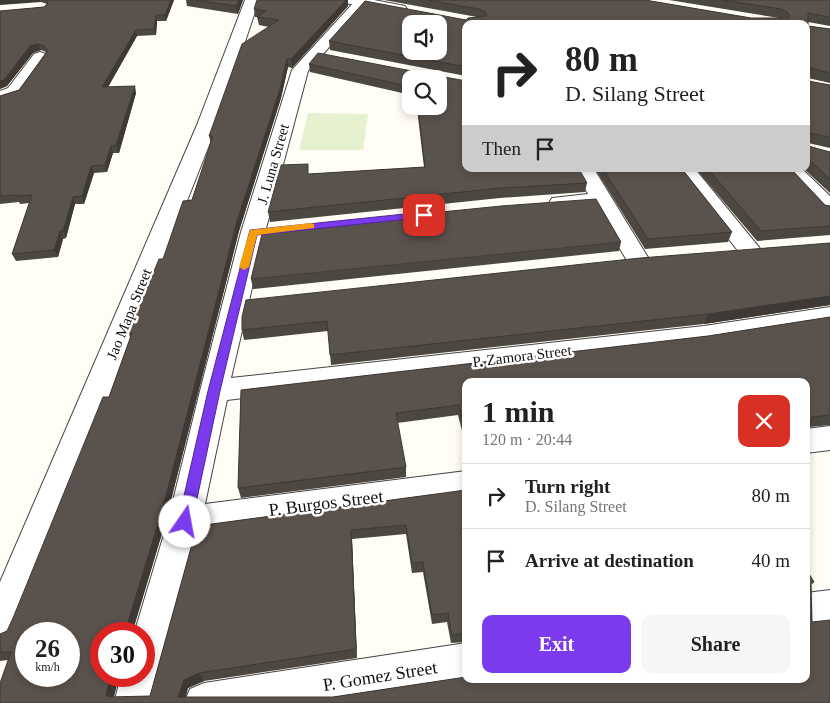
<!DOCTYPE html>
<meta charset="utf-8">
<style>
:root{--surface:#fff;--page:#f6f6f6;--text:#222;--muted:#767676;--line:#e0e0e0;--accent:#7c3aed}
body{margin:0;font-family:"Times New Roman",serif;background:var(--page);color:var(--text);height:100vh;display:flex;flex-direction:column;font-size:19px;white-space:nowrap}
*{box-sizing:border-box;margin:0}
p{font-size:16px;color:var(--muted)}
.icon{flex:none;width:28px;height:28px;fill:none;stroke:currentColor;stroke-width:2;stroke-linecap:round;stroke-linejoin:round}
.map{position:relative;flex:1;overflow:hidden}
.panel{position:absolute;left:462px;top:378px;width:348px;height:305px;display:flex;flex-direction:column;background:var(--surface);border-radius:10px;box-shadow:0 2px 8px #0003}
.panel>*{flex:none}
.hud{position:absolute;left:462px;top:20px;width:348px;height:152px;border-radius:10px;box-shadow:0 2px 8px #0003;background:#fff;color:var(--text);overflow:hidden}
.buttons{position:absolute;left:402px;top:15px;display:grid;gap:10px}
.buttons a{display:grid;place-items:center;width:45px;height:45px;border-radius:10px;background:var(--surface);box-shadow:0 2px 8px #0003;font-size:25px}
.speed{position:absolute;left:15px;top:622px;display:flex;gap:10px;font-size:25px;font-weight:700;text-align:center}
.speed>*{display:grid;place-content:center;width:65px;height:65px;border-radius:50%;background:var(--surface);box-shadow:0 2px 8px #0003;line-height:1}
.speed small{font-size:12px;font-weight:400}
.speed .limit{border:8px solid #d22;background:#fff;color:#111}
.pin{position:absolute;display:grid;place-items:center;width:42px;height:42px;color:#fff;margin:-21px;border-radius:10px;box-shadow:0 2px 8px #0006}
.me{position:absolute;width:55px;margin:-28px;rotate:12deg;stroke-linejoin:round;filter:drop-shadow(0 0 4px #0008)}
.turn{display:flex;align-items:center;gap:18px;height:105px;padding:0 20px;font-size:22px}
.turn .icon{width:65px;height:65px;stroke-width:2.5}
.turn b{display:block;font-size:35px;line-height:42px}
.then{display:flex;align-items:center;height:48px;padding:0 20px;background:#0003;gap:10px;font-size:19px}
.round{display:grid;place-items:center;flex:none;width:52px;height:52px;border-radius:10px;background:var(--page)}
.headline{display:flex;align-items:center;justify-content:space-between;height:85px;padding:0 20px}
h1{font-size:30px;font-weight:700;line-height:38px}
.button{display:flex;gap:10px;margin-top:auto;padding:10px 20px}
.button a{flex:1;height:58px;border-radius:10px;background:var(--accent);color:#fff;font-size:20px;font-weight:700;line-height:58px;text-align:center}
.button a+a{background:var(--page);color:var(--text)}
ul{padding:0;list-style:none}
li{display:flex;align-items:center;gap:15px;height:65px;padding:0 20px;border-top:1px solid var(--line)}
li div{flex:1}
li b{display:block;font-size:19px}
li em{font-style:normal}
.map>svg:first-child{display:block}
.pitch{fill:#e6f2cf}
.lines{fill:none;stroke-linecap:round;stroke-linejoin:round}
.minor-casing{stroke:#444;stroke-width:2}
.tertiary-casing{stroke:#444;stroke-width:2}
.minor{fill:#fff;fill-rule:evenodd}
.tertiary{fill:#fff;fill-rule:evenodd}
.wall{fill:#4d4742}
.shaded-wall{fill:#3f3936}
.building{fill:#5a524d;stroke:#3f3936;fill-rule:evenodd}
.route{fill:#7c3aed;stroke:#51269a}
.slow{fill:#f59e0b}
.labels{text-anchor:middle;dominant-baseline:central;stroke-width:5;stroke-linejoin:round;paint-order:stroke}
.street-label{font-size:15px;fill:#111;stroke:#fff}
.near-street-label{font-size:18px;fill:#111;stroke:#fff}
</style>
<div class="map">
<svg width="830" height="703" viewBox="0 0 830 703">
<rect width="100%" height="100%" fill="#fffdf5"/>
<path class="pitch" d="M308,113L368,114L363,150H299Z"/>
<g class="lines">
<defs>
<path id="minor" d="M356,0H368L369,2L308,71L265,232L231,378L704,326L830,307V325L704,344L227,400L205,504L466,471V498L199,534L154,703H114L121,676H144V634H134L168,521L200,391L241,232L292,70Z
M40,52L46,54L48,57L20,96L0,102V91L8,88L34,54Z
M574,169H594L649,259L645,264L637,266L629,264L595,207L560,210L552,208L549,203L552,198L588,194Z
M674,169H695L758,246L762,251L758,256L750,258L742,256Z
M781,169H802L830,196V216L822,214Z
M830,426V450L806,453V429Z
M830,590V626L806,629V593Z
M466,643V679H475L466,683L335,703H184L190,689L204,683Z"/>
<path id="tertiary" d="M245,0H259L217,125L19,626L13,639L0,644V582L197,125Z
M343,0H374L405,6L407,9L405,12L400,13L350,4L345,3Z"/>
</defs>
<use href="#minor" class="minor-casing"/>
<use href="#tertiary" class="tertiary-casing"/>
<use href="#minor" class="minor"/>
<use href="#tertiary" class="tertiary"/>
</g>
<path class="wall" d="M0,0H174L166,21H157L156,35L137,36L108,87L136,93L119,153H113L107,172L94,173L84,204H75L66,238L63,239L58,257L16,261L12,254L29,203L20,204L19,202L0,204V96L19,90L46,52L41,50L33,53L7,86L0,89V11L44,7L47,4L41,2Z
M186,0H243L238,14L187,6Z
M384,0H645L751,18H779L669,0H830V26L808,22V26L830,29V83L808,78V81L830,85V148L808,143V146L830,152V193L804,169H806V24H466V76L330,50L329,41L466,20L477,17Z
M348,6L292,68L288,67L281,98L239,231L166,520L134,627H137L141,634H101V676H119L114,697L150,696L197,526L466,490V642L451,643L447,622L432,624L423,572L412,573L406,534L352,539L357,658L204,681L188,688L186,697H333L466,677L811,585L812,622L830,703H0L8,660L0,661V634L7,631L13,618L109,397L130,338L129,333L163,259L192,200L211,144L209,136L269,27L259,25L257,17H255L254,9Z
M309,64L417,72H437L466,169L587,183L585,192L500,198L270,222L268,212L310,174L424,167L418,117V108L439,106V79H411V95L310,72Z
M595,169H682L732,232L728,242L645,249Z
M696,169H791L825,205L830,206V235L757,241Z
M621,242L619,251L253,289L251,279Z
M830,243V305L704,324L331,365L328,331L244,340L242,330Z
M830,317V425L810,427L806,432V381H466V446L458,415L397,423L406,467V477L241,498L238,488L241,390L708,336Z"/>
<path class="shaded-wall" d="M0,0H40L41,2L0,5Z
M171,0H174L166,21L165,15Z
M239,0H243L238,14L236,6Z
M346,0H348V6L292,68L291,59Z
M156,15L157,21L156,35L154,29Z
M136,30L137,36L104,94L102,87Z
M38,44L41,50L33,53L7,86L0,89V81L30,46Z
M287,58L288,67L281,98L239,231L166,520L132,633L127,625L237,221Z
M135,86L136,93L119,153L116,145Z
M111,146L113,153L107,172L105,165Z
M91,166L94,173L84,204L82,196Z
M73,197L75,204L66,238L63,231Z
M60,231L63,239L58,257L54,250Z
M830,296V305L704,324L708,314Z
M351,530L352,539L357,658L356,649Z
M137,627L141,634H137Z
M199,673L204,681L188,688L183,703L178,697L184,680Z
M111,676H119L112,703L106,695Z"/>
<path class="building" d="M46,0H171L165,15H156L154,29L136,30L102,87L135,86L116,145L111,146L105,165L91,166L82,196L73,197L63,231H60L54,250L12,254L32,195L16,196L17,195L0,196V96L19,90L48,51L44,46L38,44L30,46L4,80L0,81V11L44,7L48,3Z
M196,0H239L236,6Z
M257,0H346L291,59L287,58L280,89L237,221L162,511L127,625L129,627H137V634H101V676H111L106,695L108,697L150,696L197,526L466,490V633L452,635L448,613L432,615L423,562L412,563L406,525L351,530L356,649L199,673L184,680L178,697H333L466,677V679H806V569L814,582L811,584L812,622L830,620V703H0V683L11,652H0V634L7,631L13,618L103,397H109L132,333H129L159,259H163L183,201L192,200L213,136H209L242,44L279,20L257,17L266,11L254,9ZM26,634H69V676H26Z
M428,0H645L751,18H788L790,16L787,12L781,9L722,0H830V17L808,13V26L830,29V73L810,68L808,70V81L830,85V137L809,133L808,146L830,152V179L807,158H806V24H466V67L329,41L365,1L466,20L468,18L487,16L485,12L479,9ZM411,24H439V51H411Z
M318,53L417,72H437L439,76L466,81V169H579L587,183L501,188L268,212L281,165L308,164V174L425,167L418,108L420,106H439V79H411V87L309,64Z
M603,169H682L732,232L648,239Z
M708,169H791L825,205L830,206V226L761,231Z
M596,199L621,242L251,279L263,230L501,206Z
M830,243V296L708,314L330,355L327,321L242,330V317L246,300L640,258Z
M830,317V415L812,417L810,426H806V381H466V433L459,405L396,413L406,467L238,488L241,390L708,336Z"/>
<path class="route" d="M424,212L428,215L427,217L257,235L220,391L192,522L190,526L185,528L180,526L178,522L208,391L250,230Z"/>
<path class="slow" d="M311,223L314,224V228L257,235L249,267L244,270L239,267L250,230Z"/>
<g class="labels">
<g class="street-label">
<text transform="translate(273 164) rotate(-74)">J. Luna Street</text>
<text transform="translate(129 314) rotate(-68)">Jao Mapa Street</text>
<text transform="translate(522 356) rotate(-7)">P. Zamora Street</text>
</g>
<g class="near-street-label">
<text transform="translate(326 503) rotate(-7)">P. Burgos Street</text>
<text transform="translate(380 676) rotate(-9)">P. Gomez Street</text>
</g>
</g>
</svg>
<div class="buttons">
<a><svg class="icon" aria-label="sound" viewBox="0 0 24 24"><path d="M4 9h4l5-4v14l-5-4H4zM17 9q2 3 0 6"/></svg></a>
<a><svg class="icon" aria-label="search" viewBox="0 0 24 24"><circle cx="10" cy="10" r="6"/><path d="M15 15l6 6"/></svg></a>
</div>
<div class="speed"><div>26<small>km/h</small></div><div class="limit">30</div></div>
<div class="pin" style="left:424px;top:215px;background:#d93025"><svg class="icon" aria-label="arrive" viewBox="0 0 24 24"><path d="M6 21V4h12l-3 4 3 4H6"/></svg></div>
<svg class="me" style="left:185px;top:522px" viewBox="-20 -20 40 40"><circle r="19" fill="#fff"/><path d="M0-13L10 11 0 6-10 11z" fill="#7c3aed"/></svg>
<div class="hud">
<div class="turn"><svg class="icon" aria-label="right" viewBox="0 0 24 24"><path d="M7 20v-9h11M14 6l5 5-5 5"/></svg><div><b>80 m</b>D. Silang Street</div></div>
<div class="then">Then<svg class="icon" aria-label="arrive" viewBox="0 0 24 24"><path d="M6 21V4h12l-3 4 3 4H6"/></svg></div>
</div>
<section class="panel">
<div class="headline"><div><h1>1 min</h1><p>120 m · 20:44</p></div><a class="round" style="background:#d93025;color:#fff"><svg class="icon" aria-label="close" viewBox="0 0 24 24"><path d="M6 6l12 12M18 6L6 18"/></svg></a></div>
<ul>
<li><svg class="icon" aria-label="right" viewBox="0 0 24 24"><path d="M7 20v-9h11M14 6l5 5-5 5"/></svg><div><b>Turn right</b><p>D. Silang Street</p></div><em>80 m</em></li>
<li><svg class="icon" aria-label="arrive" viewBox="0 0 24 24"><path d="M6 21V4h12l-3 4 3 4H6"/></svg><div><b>Arrive at destination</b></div><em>40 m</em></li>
</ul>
<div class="button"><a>Exit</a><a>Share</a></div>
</section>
</div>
